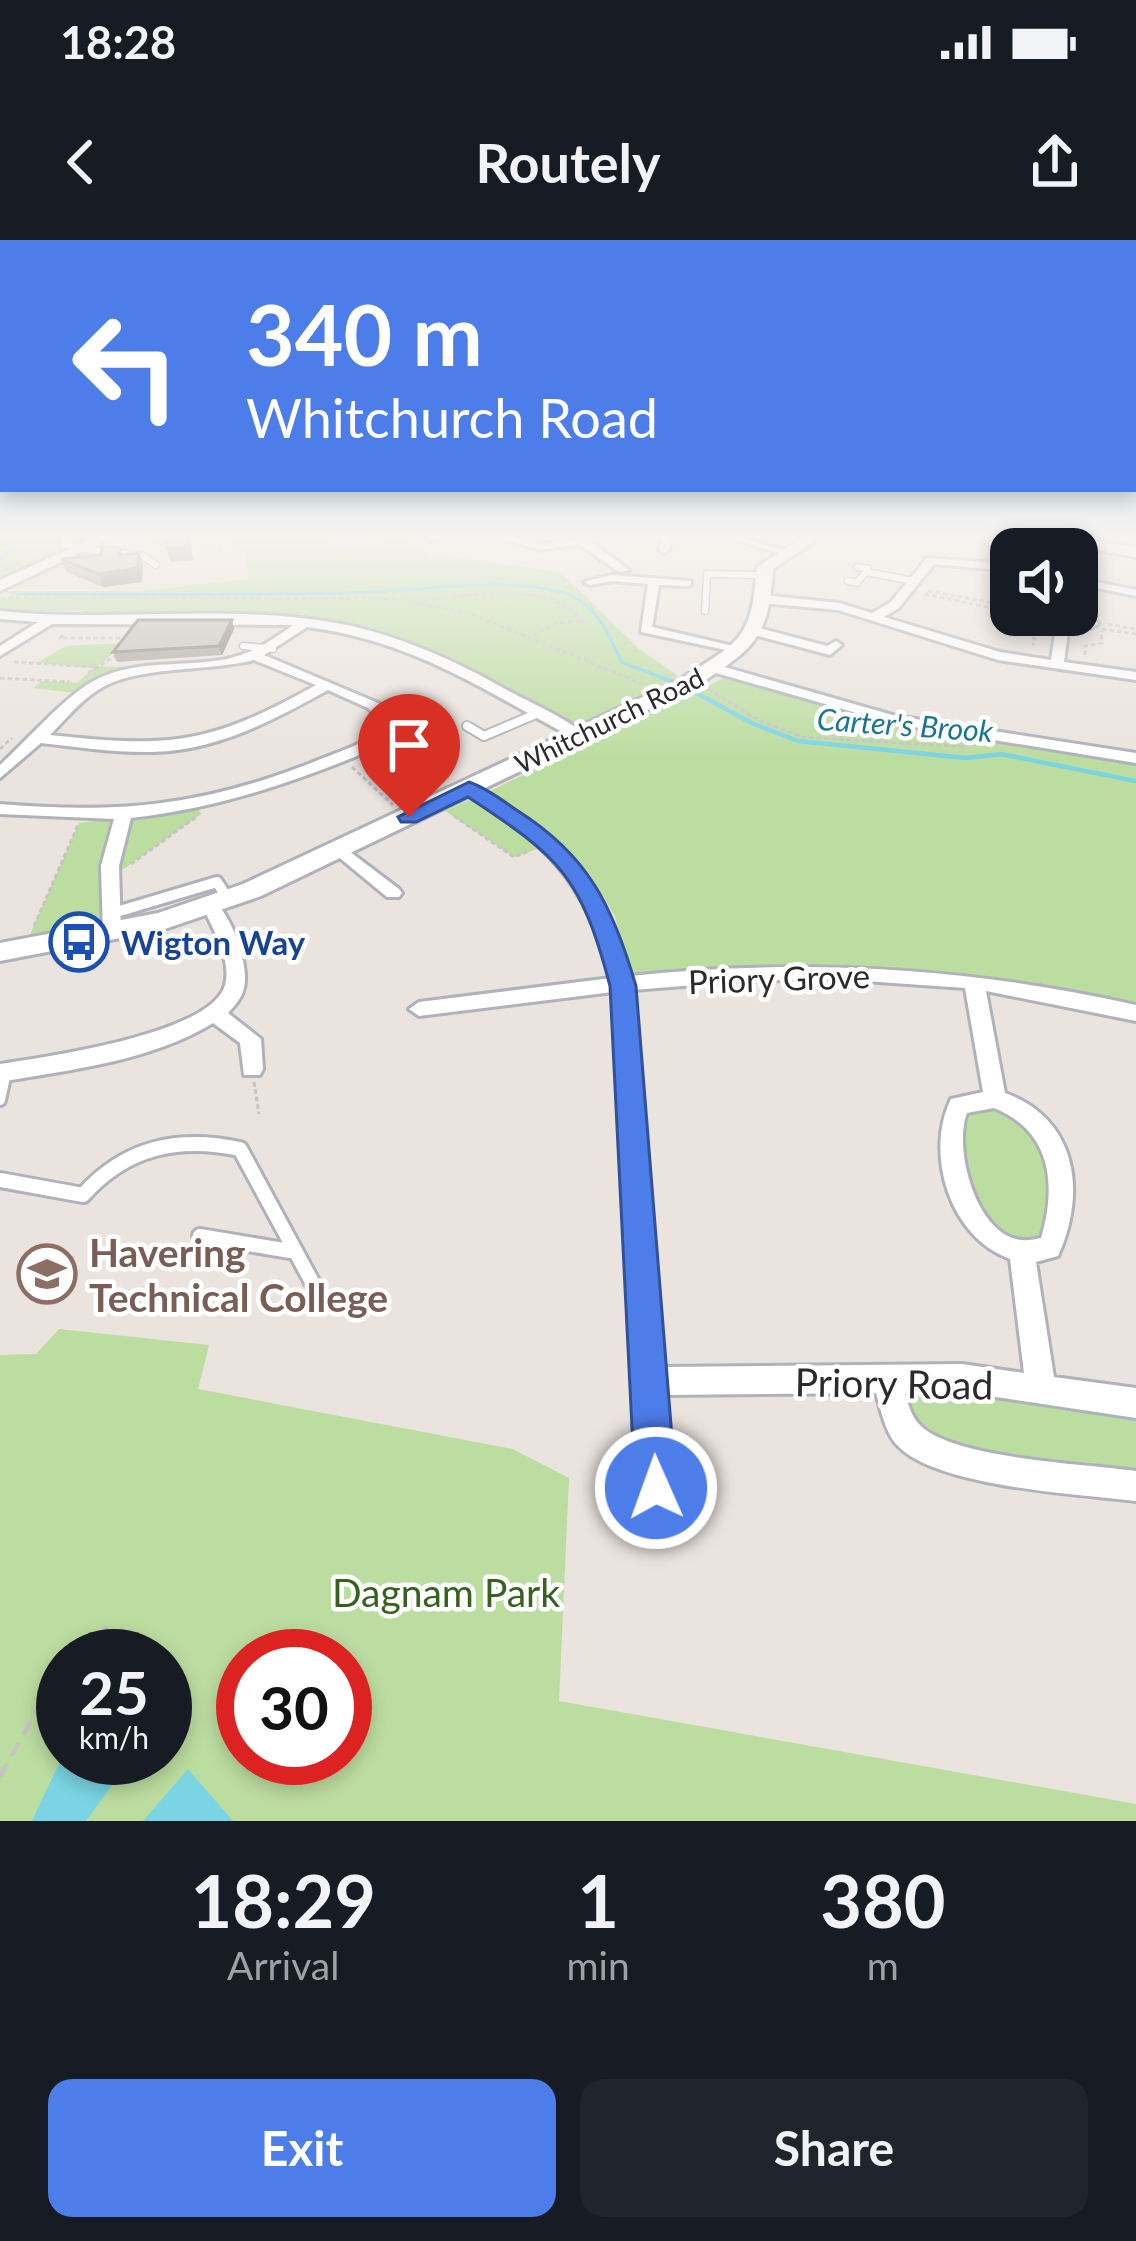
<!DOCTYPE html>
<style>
:root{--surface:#171b24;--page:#20242c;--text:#f1f3f6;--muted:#9ea1a6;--accent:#4d7de9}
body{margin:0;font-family:Lato,sans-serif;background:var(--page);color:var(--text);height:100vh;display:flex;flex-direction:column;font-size:45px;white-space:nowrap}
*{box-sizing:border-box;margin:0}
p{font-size:39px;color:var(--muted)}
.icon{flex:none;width:66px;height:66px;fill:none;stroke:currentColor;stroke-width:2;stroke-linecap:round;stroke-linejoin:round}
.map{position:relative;height:1581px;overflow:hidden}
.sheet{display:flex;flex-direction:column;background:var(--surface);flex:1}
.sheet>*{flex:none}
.top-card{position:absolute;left:0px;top:0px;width:1137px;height:252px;box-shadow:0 6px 18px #0003;background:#4d7de9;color:#fff;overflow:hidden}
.controls{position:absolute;left:990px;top:288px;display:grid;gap:24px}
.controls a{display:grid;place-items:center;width:108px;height:108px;border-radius:24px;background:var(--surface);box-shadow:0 6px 18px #0003;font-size:60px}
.speed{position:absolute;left:36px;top:1389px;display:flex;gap:24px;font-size:60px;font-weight:700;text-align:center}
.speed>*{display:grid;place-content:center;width:156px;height:156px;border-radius:50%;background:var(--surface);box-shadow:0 6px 18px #0003;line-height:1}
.speed small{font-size:30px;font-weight:400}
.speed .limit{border:18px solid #d22;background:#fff;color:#111}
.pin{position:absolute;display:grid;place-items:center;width:102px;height:102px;color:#fff;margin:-123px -51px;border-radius:50% 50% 50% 0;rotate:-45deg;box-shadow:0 0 12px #0007}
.pin .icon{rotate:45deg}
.me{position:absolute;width:132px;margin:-66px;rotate:358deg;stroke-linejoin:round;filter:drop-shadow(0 0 9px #0008)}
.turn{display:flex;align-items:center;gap:42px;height:252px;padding:0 48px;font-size:54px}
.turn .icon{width:156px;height:156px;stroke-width:2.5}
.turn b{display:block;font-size:84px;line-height:102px}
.eta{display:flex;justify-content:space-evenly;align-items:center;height:204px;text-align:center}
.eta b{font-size:72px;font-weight:700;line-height:84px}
.primary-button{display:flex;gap:24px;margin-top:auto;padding:24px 48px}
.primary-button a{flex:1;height:138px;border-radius:24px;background:var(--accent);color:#fff;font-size:48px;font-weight:700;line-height:138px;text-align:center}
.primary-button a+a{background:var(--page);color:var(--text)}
.status{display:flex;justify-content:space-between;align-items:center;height:84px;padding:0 60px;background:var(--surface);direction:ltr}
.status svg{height:33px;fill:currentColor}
header{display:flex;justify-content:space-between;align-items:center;height:156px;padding:0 48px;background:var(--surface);font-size:54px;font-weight:700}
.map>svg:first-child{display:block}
.education{fill:#ebdfcf}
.green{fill:#bcdda0;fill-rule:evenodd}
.water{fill:#7bd4e3}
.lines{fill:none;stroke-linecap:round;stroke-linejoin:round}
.stream-far1{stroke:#7bd4e3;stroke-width:3}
.stream{stroke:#7bd4e3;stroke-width:4.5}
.lane-far3-casing{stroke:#afb2ba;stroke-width:9}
.lane-far2-casing{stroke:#afb2ba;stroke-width:12}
.lane-far1-casing{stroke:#afb2ba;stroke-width:16}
.lane-casing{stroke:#afb2ba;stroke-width:20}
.street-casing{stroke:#afb2ba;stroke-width:6}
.secondary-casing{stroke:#afb2ba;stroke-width:6}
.path-far1{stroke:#c4c4c4;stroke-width:3;stroke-dasharray:4.5 3;stroke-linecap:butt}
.path{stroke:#c4c4c4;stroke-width:4.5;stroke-dasharray:15 9;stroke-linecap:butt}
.lane-far3{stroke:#fff;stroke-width:6}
.lane-far2{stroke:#fff;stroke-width:8}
.lane-far1{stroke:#fff;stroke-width:10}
.lane{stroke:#fff;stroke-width:14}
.street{fill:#fff;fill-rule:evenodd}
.secondary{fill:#fff;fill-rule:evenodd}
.wall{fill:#a9a49f}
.shaded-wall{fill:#898682}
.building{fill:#c4bfb9;stroke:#898682;stroke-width:3}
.route{fill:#4d7de9;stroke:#325197;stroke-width:3}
.labels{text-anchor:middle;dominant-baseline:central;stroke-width:9;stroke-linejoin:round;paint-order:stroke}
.far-street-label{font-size:27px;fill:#2b2b2b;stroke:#fff}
.far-water-label{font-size:30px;font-style:italic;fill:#1a758f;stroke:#fff}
.transit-label{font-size:33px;font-weight:bold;fill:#164399;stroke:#fff;text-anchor:start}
.street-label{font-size:33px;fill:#2b2b2b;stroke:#fff}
.near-education-label{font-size:39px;font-weight:bold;fill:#785e54;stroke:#fff;text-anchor:start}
.near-street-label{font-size:39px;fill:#2b2b2b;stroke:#fff}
.near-park-label{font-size:39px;fill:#366121;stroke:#fff}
</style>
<div class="status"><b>18:28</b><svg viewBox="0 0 49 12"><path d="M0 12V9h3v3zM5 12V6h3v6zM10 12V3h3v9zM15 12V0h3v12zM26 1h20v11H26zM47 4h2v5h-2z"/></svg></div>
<header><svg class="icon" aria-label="back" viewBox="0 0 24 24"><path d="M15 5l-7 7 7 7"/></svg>Routely<svg class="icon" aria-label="share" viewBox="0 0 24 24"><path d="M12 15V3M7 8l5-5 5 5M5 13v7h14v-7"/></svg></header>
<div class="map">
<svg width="1136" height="1581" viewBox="0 0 1136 1581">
<rect width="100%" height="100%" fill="#ebe4de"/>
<path class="education" d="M194,296L245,310L249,339L141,351L15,348L98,308L129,312Z"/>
<path class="green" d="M0,296H97L0,342Z
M157,296H321L340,309L401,297L431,315L561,332L638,408L678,436L575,486C517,455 458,415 394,397C294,367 178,380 75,379L82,371C52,369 30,375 0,371V357H386H64L12,356L5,351H142L249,339L245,311H231V303L194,296L145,307Z
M125,403L98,426L133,428L76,453L33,448L42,441L77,443L94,428L37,423L66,406Z
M724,438L930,493L1136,524V767C1024,743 915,727 800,727C747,727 688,744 636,736L625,719L615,676L589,633L553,598L490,551Z
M470,560L546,606L514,617L445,571Z
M199,569L201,574L111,638L106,679L29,697L79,583Z
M983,859L1043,888L1057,995L1022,1015L961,951L959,865Z
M59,1089L209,1105L198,1149L513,1209L569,1238L559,1461L1136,1564V1581H0V1115L36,1114ZM63,1416H165V1518H63ZM243,1416H345V1518H243Z
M887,1141L1136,1163V1246L942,1217Z"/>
<path class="water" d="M63,1515L132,1518L86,1581H32Z
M188,1529L233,1581H143Z"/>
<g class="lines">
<path class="stream-far1" d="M0,303L14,307L0,320
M18,354C128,354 237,355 347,353C411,352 495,336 557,351C593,359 608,391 621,422L668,440"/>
<path class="stream" d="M660,437L674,442
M683,446L754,484L798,501L966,518L1001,514L1136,541"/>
<defs>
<path id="lane-far3" d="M65,296V305L84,309
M83,309L143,316L156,325
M866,332L913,341
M848,341L857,343L868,329L857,327
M705,371L707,334L762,335
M243,406L273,409"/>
<path id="lane-far2" d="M467,486L484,496L538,473"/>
<path id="lane-far1" d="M113,673L217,642L228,659
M0,860L6,832"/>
<path id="lane" d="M0,940L83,955C126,907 178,896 240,909L318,1053
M200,996L290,1011"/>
<path id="street" d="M425,296H443L429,301Z
M488,296H505L541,304L615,296L591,302L629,330L619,332L579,304L541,310Z
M662,296H672L669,310L664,313L659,310Z
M721,296H737L791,312L786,315Z
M1012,296H1022L1015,309H1011L1006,324L1011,325V331L934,324L899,368L884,377L1000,412L1051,420L1057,381L1034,375H1061L1096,381L1098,384L1092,388L1069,384L1064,422L1136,432V440L998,420L838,370L762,363L756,359L762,355L839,363L872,373L891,362L927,318L996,323Z
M612,335L691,341V345L687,346L659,345L652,387L746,409L740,413L641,392L648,344L612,341L590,345L584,342Z
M1077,338L1136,350V356L1077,344Z
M0,371C113,383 239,362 347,385C405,398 456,421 507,450C533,464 564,477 586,495L574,498C481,449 414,401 307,387L264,415L378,463L392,473L401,487L386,502L369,511C292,543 215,569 131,578L119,626L121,693L112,699L103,693L101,626L114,579L0,574V564C118,574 201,566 311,523C337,512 365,505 386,486L368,468L328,450C274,480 216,511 153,512C116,513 78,507 41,503L0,538V525C24,503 64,458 90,443C131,418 182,428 227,419C253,413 273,400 293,385L52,384L0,416V406L38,382L0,379ZM254,420L316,445C209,505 169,508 50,495C65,480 80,461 98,450C135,425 208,432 254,420Z
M755,387L827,406L836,401L842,405L830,415L751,394V388Z
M714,424L896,476L1136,513V523L895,484L709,431L707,428Z
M469,543C486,550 503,563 518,574C581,618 607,663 630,736C802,718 968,727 1136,765V781L986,751L1005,853C1077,879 1087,952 1058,1016L1036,1022L1054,1137L1136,1148V1178L962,1152L905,1153C909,1166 911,1177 922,1187C958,1219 1086,1224 1136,1231V1261C1079,1254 937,1247 898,1206C885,1193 881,1170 876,1153L664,1155L670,1248L666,1259L655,1263L644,1259L640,1248L613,752L419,776L409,769L419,762L611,738C581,634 552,610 463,551L461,548ZM835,739L965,748L983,852L951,859C924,914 950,998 1010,1019L1024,1133L962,1124L661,1127L633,750L745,741ZM994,868C1051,891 1057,944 1041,998C1035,999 1028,1001 1022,1000C976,996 953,908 967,873Z
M341,605L399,649L402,653L399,657H387L335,614L332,610Z
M211,659C230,670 250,725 244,748C242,758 235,765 228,773L261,799L263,829L260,835H244L240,803L213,783C152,821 69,830 0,842V824C45,817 212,794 225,745C232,719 212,688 202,665Z"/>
<path id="secondary" d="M98,296H116L0,351V340Z
M805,296H822L773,329C769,401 752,409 695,447L261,656L162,690L0,721V703L158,673L243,644L681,439C741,400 751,401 757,327Z
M1020,296H1055L1136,307V317Z"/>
</defs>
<use href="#lane-far3" class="lane-far3-casing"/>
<use href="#lane-far2" class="lane-far2-casing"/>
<use href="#lane-far1" class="lane-far1-casing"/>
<use href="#lane" class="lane-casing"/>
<use href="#street" class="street-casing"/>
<use href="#secondary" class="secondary-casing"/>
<path class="path-far1" d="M189,302L222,312
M928,351L1011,366
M925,354L1011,372
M9,357L396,359L469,373L643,444
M422,361C473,356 545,338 583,381L557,383L529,397
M1025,377L1018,388L1035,399L1033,405
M1108,384L1136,389
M1102,389L1136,394
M63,395L60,398H125
M1085,415V406L1102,403L1101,391
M14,422L96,427
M88,433L115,416
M0,438L70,442
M709,449L758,480L802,497L968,507
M0,509L12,498
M352,527L393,565
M454,576L514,617L527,612
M131,624L196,577
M34,686L78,585
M254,842L259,874"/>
<path class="path" d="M82,1416L108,1385
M0,1537L41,1463L63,1438"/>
<use href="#lane-far3" class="lane-far3"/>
<use href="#lane-far2" class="lane-far2"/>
<use href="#lane-far1" class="lane-far1"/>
<use href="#lane" class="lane"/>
<use href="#street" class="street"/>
<use href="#secondary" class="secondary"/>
</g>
<path class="wall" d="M120,308L122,315L139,313L143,326L142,342L103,347L66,332L61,319L101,315Z
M234,389L222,415L117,422L113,412Z"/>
<path class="shaded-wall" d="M189,296L193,320L171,322L167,309Z
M139,313L143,326L142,342L103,347L98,334Z
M232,380L234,389L222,415L219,406Z"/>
<path class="building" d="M166,296H188L189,307L167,309Z
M111,307L120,308V315L139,313L137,328L98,334L61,319L101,315L102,308Z
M138,380H232L219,406L113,412Z"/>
<linearGradient id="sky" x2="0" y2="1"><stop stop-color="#7cc1e6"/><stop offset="0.57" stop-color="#f6f3f0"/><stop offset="1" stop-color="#f6f3f0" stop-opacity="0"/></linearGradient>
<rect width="1136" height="517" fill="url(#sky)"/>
<path class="route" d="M469,542C487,548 503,561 518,571C589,616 613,667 636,746L676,1248L670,1262L656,1268L641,1262L635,1248L610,746C581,636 561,618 468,557L416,582H401L398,577Z"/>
<defs>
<symbol id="bus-ring" viewBox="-11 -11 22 22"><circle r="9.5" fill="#fff" stroke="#1a4fb4" stroke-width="1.5"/><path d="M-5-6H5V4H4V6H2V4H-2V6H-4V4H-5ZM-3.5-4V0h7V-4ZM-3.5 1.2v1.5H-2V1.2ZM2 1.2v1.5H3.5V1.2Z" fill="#1a4fb4"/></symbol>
<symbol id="university-ring" viewBox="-11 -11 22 22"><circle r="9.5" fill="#fff" stroke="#8d6e63" stroke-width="1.5"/><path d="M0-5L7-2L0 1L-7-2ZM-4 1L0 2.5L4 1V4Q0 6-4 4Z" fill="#8d6e63"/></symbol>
</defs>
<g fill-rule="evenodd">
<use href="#bus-ring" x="46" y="669" width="66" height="66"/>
<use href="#university-ring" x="14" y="1001" width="66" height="66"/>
</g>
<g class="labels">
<g class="far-street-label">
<text transform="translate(609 480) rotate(-26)">Whitchurch Road</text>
</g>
<g class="far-water-label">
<text transform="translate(905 484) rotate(4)">Carter's Brook</text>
</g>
<g class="transit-label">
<text x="121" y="702">Wigton Way</text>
</g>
<g class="street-label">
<text transform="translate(779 738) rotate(-2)">Priory Grove</text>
</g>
<g class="near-education-label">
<text x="89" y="1012">Havering<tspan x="89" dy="45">Technical College</tspan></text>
</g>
<g class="near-street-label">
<text transform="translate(894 1143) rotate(1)">Priory Road</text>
</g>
<g class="near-park-label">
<text x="446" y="1352">Dagnam Park</text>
</g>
</g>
</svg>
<div class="controls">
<a><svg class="icon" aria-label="sound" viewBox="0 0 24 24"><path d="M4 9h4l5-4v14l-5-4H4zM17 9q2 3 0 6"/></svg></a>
</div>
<div class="speed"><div>25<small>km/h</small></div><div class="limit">30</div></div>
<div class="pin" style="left:409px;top:577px;background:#d93025"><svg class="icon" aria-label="arrive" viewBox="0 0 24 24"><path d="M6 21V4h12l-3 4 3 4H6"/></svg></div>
<svg class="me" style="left:656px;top:1248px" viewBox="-20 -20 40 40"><circle r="17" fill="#4d7de9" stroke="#fff" stroke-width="3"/><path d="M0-11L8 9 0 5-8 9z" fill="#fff"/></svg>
<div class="top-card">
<div class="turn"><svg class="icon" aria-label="left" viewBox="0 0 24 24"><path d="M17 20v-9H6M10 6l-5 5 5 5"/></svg><div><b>340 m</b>Whitchurch Road</div></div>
</div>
</div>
<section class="sheet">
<div class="eta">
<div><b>18:29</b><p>Arrival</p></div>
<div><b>1</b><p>min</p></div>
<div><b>380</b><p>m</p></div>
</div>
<div class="primary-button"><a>Exit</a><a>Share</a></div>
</section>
